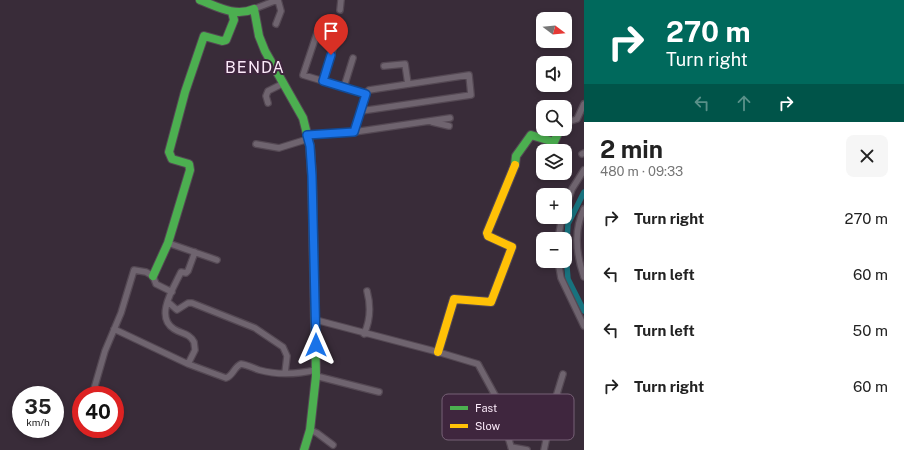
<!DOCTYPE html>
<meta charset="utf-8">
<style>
:root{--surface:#fff;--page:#f6f6f6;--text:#222;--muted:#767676}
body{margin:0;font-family:"Public Sans",sans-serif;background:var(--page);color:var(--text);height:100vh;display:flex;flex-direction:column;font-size:15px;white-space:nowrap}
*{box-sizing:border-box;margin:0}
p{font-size:13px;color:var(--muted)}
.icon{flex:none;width:22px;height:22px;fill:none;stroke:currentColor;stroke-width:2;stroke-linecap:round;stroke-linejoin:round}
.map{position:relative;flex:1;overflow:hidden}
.drawer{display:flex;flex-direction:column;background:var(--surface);width:320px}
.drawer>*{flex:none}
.top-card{background:#00695c;color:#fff;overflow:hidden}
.needle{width:26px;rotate:106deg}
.fabs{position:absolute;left:536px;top:12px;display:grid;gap:8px}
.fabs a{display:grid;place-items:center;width:36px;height:36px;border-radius:8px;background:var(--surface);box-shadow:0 2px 6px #0003;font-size:20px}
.speed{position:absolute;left:12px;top:386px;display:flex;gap:8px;font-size:20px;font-weight:700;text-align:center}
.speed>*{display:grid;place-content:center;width:52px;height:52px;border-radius:50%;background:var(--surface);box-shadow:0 2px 6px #0003;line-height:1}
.speed small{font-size:10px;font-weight:400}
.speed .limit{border:6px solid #d22;background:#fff;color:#111}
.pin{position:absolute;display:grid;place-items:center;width:34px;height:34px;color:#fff;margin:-41px -17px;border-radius:50% 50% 50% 0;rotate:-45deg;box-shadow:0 0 4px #0007}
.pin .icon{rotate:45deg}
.me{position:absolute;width:44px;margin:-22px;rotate:0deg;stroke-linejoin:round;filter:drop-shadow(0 0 3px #0008)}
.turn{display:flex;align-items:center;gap:14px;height:84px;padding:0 16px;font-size:18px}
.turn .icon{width:52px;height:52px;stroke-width:2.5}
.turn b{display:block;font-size:28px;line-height:34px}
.lanes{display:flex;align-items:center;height:38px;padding:0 16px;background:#0003;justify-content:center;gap:20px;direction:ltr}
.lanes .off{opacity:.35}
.round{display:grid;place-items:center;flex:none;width:42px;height:42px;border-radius:8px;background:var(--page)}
.head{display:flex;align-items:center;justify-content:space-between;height:68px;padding:0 16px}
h1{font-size:24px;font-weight:700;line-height:30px}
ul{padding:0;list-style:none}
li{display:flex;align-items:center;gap:12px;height:56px;padding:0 16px}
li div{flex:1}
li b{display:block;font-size:15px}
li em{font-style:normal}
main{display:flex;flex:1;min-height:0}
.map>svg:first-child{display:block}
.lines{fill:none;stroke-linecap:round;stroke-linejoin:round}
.canal{stroke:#18727e;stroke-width:5.5}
.street-casing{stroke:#544853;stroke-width:8}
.fast-casing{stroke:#544853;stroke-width:10}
.slow-casing{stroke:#544853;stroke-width:10}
.street{stroke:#6f646f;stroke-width:5.5}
.fast{stroke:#4caf50;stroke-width:8}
.slow{stroke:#ffc107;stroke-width:8}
.route-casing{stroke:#114b97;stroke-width:10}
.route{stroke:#1a73e8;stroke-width:7}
.labels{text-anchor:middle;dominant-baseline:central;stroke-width:4;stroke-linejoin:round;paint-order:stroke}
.quarter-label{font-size:16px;letter-spacing:1px;fill:#fbeaf9;stroke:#3f263e}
.key{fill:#3f263e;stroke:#776176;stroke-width:1}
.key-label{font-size:11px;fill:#fbeaf9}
</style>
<main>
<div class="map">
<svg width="584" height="450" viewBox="0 0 584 450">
<rect width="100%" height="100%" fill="#392c39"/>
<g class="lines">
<path class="canal" d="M584,192L568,224L566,255L568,279L584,311"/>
<defs>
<path id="street" d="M254,9L277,0
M340,10L341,0
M276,24L281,11L278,0
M318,30L303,75L366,94
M384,66L405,64L408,84
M323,81L335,42
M344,87L353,58
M268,103L266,96L268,91L284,83
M432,122L449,126
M565,123L577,119L584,104
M354,132L366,94L369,90L469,75L471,95L361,111
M307,135L354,132L450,118
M256,144L279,148L308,139
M582,154L584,153
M565,209L572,189L584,170
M584,209C573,231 576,254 584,277
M558,239L562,217
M168,243L217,260
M195,252L188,271L186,273L181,272C174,287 154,317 174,329C182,334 189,333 194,342L195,350L188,364L226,378C233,376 234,367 241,364C248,365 253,368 259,370C277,375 298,374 316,370
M558,261L561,278L584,326
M168,302L177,310L188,303H192L255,328L283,347L287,356L285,373
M316,320L438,352L478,364L496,397L512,450
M114,329L188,364
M364,334C371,319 371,306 367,291
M316,376L379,392
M94,389L105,351L121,313L134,270L146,272L153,276L156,284L172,292
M310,430L317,433L333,445
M511,447L527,450
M544,450L550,422L552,410L563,374"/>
<path id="fast" d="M200,0C218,7 235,17 254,9L259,36L265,51L303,118L310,146L312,176L316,376L310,430L304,450
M515,165L516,156L531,135L554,142L560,129
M153,276L168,243L190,170L189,164L172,159L169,152L185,92L204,36L222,41L226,40L234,20L232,12"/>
<path id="slow" d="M438,352L454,299L491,302L512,247L488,236L487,233L515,165"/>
</defs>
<use href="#street" class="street-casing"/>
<use href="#fast" class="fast-casing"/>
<use href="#slow" class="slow-casing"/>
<use href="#street" class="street"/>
<use href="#fast" class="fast"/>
<use href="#slow" class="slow"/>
</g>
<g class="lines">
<defs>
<path id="route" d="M316,345L312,176L310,146L307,135L354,132L366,94L323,81L331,55"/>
</defs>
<use href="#route" class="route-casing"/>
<use href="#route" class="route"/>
</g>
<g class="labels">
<g class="quarter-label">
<text x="255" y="67">BENDA</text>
</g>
</g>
<rect x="442" y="394" width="132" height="46" rx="6" class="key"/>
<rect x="450" y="406" width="18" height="4" fill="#4caf50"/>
<rect x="450" y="424" width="18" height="4" fill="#ffc107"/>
<g class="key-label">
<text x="475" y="412">Fast</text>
<text x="475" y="430">Slow</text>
</g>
</svg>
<div class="fabs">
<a><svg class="needle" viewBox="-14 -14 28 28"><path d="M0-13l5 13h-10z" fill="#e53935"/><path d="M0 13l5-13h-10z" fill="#767676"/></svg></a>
<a><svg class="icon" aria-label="sound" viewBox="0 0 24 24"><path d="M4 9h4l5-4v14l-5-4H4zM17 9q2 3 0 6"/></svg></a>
<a><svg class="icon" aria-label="search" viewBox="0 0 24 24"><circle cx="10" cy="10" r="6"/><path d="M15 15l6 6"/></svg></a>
<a><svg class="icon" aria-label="layers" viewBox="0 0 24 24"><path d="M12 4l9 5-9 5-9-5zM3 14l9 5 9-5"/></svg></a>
<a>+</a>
<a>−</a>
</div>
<div class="speed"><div>35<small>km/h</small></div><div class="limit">40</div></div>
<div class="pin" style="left:331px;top:55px;background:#d93025"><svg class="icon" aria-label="arrive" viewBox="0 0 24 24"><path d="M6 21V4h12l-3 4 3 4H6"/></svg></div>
<svg class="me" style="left:316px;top:345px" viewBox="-20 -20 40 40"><path d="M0-17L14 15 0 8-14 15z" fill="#1a73e8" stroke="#fff" stroke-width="4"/></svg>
</div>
<section class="drawer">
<div class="top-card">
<div class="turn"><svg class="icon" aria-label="right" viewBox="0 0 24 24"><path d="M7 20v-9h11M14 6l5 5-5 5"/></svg><div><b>270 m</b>Turn right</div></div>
<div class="lanes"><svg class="icon off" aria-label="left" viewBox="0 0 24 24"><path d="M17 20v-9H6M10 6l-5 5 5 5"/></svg><svg class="icon off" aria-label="ahead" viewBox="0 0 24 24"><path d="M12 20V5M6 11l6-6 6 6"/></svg><svg class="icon" aria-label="right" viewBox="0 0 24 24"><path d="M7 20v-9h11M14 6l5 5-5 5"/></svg></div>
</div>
<div class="head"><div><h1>2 min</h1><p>480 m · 09:33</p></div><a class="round"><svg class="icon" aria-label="close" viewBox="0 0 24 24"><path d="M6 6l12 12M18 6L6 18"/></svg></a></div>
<ul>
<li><svg class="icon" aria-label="right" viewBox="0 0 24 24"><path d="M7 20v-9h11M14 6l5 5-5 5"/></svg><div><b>Turn right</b></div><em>270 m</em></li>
<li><svg class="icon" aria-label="left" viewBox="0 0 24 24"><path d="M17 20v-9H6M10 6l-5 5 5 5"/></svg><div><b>Turn left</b></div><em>60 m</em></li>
<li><svg class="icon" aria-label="left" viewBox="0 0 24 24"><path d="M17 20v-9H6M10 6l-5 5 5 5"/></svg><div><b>Turn left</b></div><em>50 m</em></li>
<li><svg class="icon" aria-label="right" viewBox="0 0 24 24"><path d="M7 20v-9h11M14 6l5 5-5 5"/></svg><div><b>Turn right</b></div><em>60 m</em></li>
</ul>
</section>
</main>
